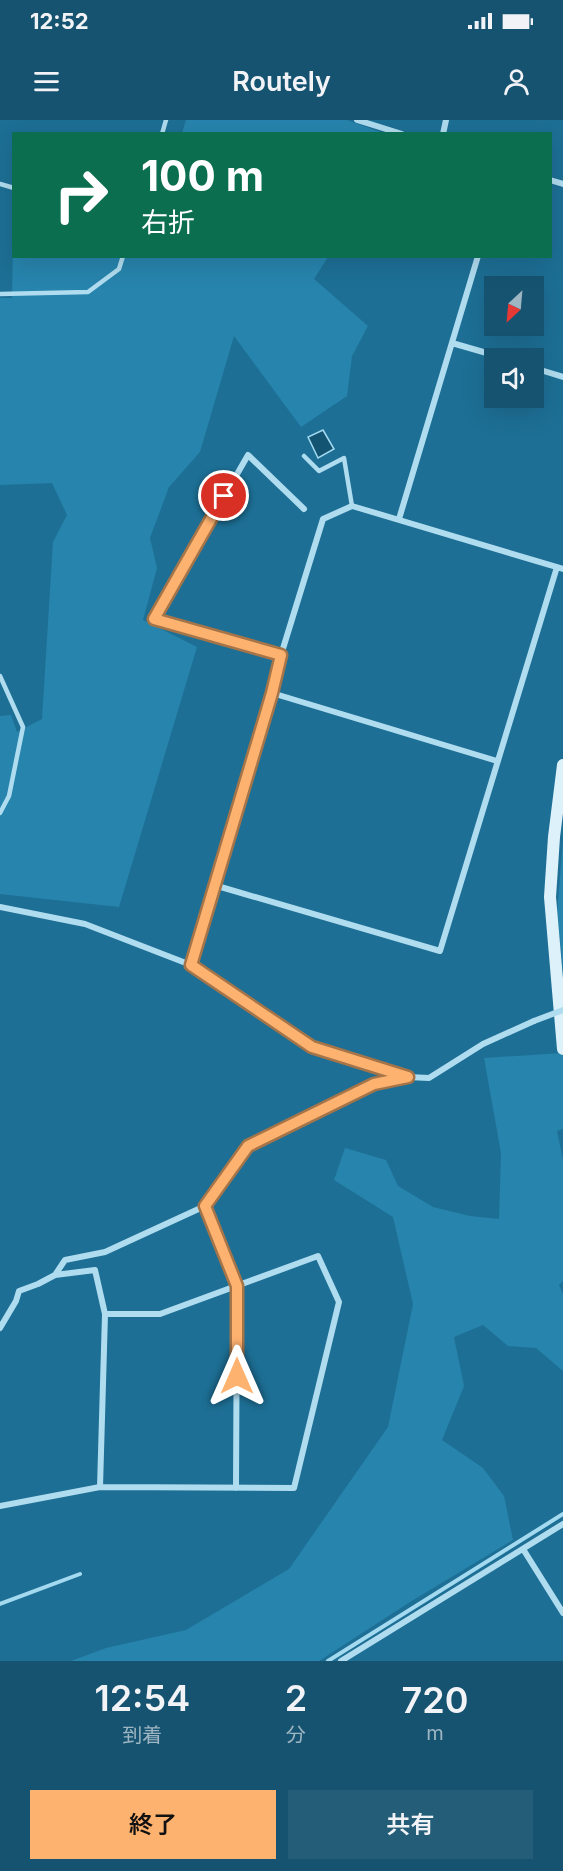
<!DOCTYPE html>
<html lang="ja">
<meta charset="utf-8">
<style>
:root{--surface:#165370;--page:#235d78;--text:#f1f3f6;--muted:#9eb6c3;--accent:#feb26f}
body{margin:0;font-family:Inter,"Noto Sans JP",sans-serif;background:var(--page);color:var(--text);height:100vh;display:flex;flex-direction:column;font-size:22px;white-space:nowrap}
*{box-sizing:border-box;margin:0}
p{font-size:20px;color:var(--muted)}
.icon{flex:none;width:33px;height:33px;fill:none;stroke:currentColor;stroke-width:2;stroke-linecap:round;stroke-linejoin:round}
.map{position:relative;height:1541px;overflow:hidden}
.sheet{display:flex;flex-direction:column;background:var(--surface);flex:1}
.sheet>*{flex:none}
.guide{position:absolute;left:12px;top:12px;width:540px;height:126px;border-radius:0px;box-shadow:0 6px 24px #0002;background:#0b6e4f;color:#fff;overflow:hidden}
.needle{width:39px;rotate:206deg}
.fabs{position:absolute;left:484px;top:156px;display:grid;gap:12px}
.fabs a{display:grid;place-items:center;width:60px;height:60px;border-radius:0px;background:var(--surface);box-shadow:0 6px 24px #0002;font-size:30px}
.pin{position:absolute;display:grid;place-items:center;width:51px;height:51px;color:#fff;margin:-26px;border:3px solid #fff;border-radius:50%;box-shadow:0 2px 6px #0007}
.me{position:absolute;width:66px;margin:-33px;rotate:0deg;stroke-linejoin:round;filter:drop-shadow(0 0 4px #0008)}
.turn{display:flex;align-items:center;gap:21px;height:126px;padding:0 30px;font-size:27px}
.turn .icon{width:78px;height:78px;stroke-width:2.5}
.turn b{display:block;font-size:42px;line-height:51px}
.eta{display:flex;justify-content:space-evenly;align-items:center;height:102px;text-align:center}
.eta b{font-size:36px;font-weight:600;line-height:42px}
.button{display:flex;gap:12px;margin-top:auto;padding:12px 30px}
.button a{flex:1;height:69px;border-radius:0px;background:var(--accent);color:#111;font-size:24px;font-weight:600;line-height:69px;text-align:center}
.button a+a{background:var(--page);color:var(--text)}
.status{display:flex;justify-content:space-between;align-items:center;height:42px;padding:0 30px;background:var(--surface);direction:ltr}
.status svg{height:16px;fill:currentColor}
header{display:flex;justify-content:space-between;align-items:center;height:78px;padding:0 30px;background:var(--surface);font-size:27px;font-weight:600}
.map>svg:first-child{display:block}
.green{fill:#2784ad}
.water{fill:#145473;stroke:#a4daf0;stroke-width:1.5}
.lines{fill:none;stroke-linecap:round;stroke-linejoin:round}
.stream{stroke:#a4daf0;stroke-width:4}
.lane{stroke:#b0dcef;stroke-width:4.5}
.street{stroke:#b0dcef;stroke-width:6}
.secondary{stroke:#ddf1fb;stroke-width:12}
.street-bridge{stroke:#b0dcef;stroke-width:6}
.route-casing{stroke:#a57448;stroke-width:15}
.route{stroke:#feb26f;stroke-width:10}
</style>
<div class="status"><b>12:52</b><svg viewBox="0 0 49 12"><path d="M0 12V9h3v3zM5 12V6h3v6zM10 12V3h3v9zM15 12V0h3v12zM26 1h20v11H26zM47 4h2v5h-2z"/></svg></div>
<header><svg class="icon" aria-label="menu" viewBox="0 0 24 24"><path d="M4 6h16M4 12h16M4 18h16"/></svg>Routely<svg class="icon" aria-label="person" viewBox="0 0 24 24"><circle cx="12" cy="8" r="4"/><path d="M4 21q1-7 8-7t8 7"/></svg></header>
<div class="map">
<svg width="563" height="1541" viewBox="0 0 563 1541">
<rect width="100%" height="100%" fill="#1d6f95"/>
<path class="green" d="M186,0H347L383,13H182Z
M13,123L14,136L328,137L314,159L368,206L352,236L347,276L301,307L234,216L200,332L169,367L150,418L157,448L143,500L197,527L119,787L0,774V596L11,595L17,612L42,599L53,422L67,395L52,363L0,365V178H12Z
M563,720V849L557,794Z
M563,933V1009L557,1011L563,1040V1161L559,1165L563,1174V1251L536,1228L508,1226L483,1205L454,1217L464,1266L442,1320L483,1348L504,1376L513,1420L410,1482L319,1541H71L106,1528L186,1510L289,1449L388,1307L413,1184L393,1097L334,1060L345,1028L386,1040L398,1066L433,1087L470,1096L499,1099L501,1033L484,938Z"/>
<path class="water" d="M323,310L334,329L318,338L308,317Z"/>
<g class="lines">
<path class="stream" d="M0,1484L80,1454
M328,1541L563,1394"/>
<path class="lane" d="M162,14L166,0
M0,64L14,68
M0,174L88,172L119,149L123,136
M304,336L319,351L344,338L352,386
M0,556L23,607L9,676L0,693"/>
<path class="street" d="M357,0L402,14
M443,14L446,0
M550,60L563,64
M452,223L504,238
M534,248L563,257
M399,399L478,136
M281,535L154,499L248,335L304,389
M272,573L497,641
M214,765L440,831L557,447
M0,787L85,804L191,845L312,927L408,957L429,958L483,924L534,901
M191,845L272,573L281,535L323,399L352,386L563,449
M205,1086L237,1166L236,1368
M55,1155L65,1140L105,1132L205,1086L247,1026L374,964L405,958
M0,1208L16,1181L19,1171L38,1164L55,1155L95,1150L105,1194L100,1367
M0,1386L100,1367L294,1368L339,1182L318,1136L160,1194H105
M523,1429L563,1493
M341,1541L563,1404"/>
<path class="secondary" d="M563,645L554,717L550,777L563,929"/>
<path class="street-bridge" d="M534,901L563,890"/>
</g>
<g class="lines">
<defs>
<path id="route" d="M224,376L154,499L281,535L272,573L191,845L312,927L408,957L374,964L248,1026L205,1086L237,1166V1256"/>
</defs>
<use href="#route" class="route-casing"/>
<use href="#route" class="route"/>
</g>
</svg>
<div class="fabs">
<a><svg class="needle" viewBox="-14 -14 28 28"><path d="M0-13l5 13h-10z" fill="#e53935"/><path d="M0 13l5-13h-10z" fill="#9eb6c3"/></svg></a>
<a><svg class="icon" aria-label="sound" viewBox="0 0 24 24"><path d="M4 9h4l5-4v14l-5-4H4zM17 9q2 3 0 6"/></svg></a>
</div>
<div class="pin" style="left:224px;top:376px;background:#d93025"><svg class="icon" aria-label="arrive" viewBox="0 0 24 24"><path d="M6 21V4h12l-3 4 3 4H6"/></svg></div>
<svg class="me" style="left:237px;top:1256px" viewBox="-20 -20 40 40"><path d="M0-17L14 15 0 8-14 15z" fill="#feb26f" stroke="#fff" stroke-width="4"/></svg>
<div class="guide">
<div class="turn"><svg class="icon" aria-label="right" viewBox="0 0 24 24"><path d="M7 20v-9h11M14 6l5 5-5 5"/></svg><div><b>100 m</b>右折</div></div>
</div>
</div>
<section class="sheet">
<div class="eta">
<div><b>12:54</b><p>到着</p></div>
<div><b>2</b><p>分</p></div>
<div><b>720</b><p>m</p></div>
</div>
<div class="button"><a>終了</a><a>共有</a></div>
</section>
